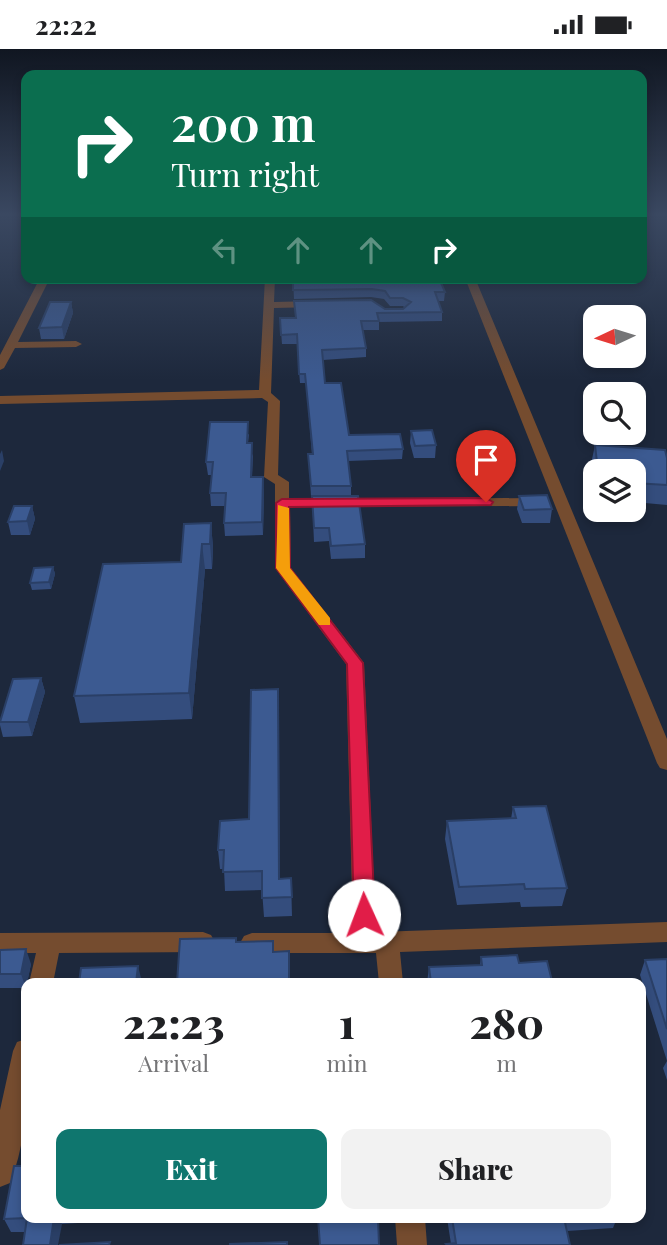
<!DOCTYPE html>
<style>
:root{--surface:#fff;--page:#f2f2f2;--text:#202124;--muted:#757577;--accent:#0f766e}
body{margin:0;font-family:"Playfair Display",serif;background:var(--page);color:var(--text);height:100vh;display:flex;flex-direction:column;font-size:26px;white-space:nowrap}
*{box-sizing:border-box;margin:0}
p{font-size:23px;color:var(--muted)}
.icon{flex:none;width:38px;height:38px;fill:none;stroke:currentColor;stroke-width:2;stroke-linecap:round;stroke-linejoin:round}
.map{position:relative;flex:1;overflow:hidden}
.drawer{position:absolute;left:21px;top:929px;width:625px;height:245px;display:flex;flex-direction:column;background:var(--surface);border-radius:14px;box-shadow:0 4px 10px #0003}
.drawer>*{flex:none}
.hud{position:absolute;left:21px;top:21px;width:626px;height:214px;border-radius:14px;box-shadow:0 4px 10px #0003;background:#0b6e4f;color:#fff;overflow:hidden}
.needle{width:46px;rotate:266deg}
.controls{position:absolute;left:583px;top:256px;display:grid;gap:14px}
.controls a{display:grid;place-items:center;width:63px;height:63px;border-radius:14px;background:var(--surface);box-shadow:0 4px 10px #0003;font-size:35px}
.pin{position:absolute;display:grid;place-items:center;width:60px;height:60px;color:#fff;margin:-72px -30px;border-radius:50% 50% 50% 0;rotate:-45deg;box-shadow:0 0 7px #0007}
.pin .icon{rotate:45deg}
.me{position:absolute;width:77px;margin:-38px;rotate:358deg;stroke-linejoin:round;filter:drop-shadow(0 0 5px #0008)}
.turn{display:flex;align-items:center;gap:24px;height:147px;padding:0 35px;font-size:32px}
.turn .icon{width:91px;height:91px;stroke-width:2.5}
.turn b{display:block;font-size:49px;line-height:60px}
.lanes{display:flex;align-items:center;height:66px;padding:0 35px;background:#0003;justify-content:center;gap:35px;direction:ltr}
.lanes .off{opacity:.35}
.eta{display:flex;justify-content:space-evenly;align-items:center;height:119px;text-align:center}
.eta b{font-size:42px;font-weight:800;line-height:49px}
.action{display:flex;gap:14px;margin-top:auto;padding:14px 35px}
.action a{flex:1;height:80px;border-radius:14px;background:var(--accent);color:#fff;font-size:28px;font-weight:800;line-height:80px;text-align:center}
.action a+a{background:var(--page);color:var(--text)}
.status{display:flex;justify-content:space-between;align-items:center;height:49px;padding:0 35px;background:var(--surface);direction:ltr}
.status svg{height:19px;fill:currentColor}
.map>svg:first-child{display:block}
.lines{fill:none;stroke-linecap:round;stroke-linejoin:round}
.street{fill:#754c2f;fill-rule:evenodd}
.wall{fill:#344d7d}
.shaded-wall{fill:#2a3f66}
.building{fill:#3c5a91;stroke:#2a3f66;stroke-width:2}
.route{fill:#e11d48;stroke:#92132f;stroke-width:2}
.slow{fill:#f59e0b}
</style>
<div class="status"><b>22:22</b><svg viewBox="0 0 49 12"><path d="M0 12V9h3v3zM5 12V6h3v6zM10 12V3h3v9zM15 12V0h3v12zM26 1h20v11H26zM47 4h2v5h-2z"/></svg></div>
<div class="map">
<svg width="667" height="1196" viewBox="0 0 667 1196">
<rect width="100%" height="100%" fill="#1d283c"/>
<g class="lines">
<path class="street" d="M40,229H50L18,293L76,292L82,295L76,298L15,299L4,319L0,321V306Z
M265,229H275L274,253L317,252L322,255L317,258L274,259L271,344L280,352L278,426L289,433V450L541,449L548,453L541,457L290,458L291,519L364,614L376,883L667,873V893L400,903L403,934H379L376,904H252L244,901L240,894L244,887L252,884H353L346,615L275,519V435L264,428L268,353L262,349L0,355V347L259,341Z
M465,229H475L667,690V721L660,719L657,714Z
M203,883L211,886L215,893L211,900L203,903L59,904L53,934H29L36,904H0V884Z
M26,990C28,1037 28,1090 10,1134L0,1138V1061L13,1002L17,993Z
M395,1169H425L427,1196H397Z"/>
</g>
<path class="wall" d="M293,229L445,243L444,252H438L442,263V272L379,273V281H363L366,299V308L323,311L325,334L349,386L403,400L402,410L348,412L351,437V447H311L309,415L312,405L306,334H300L297,295H282L280,269H295L385,260H403L405,259L403,257H390L384,250L371,248L294,250Z
M71,253L73,264L64,290H41L39,279Z
M411,382L436,396L435,409H414L410,394Z
M249,385L248,394L253,407L252,428L264,441L263,486L225,487L224,474L225,457H211L210,444L212,426H208L206,413Z
M595,396L667,409V456L634,453V422H595V447L591,415Z
M312,447L365,495V509L331,510L329,492L314,493Z
M519,447L552,460L550,474H522L517,460Z
M32,457L35,470L30,486H11L8,473Z
M211,474L213,499L212,520H205L192,670L80,674L74,647Z
M53,518L55,525L51,540L32,541L30,534Z
M41,629L45,643L32,687L3,688L0,676V670Z
M278,640L280,830L291,829L292,867L264,868L262,841L225,842L224,820H220L218,801L249,770Z
M513,758L567,839L562,857L521,858L520,853L457,856L445,790L447,772L511,770Z
M0,901L31,915L26,939H0Z
M481,908L519,914L552,932V934H427L429,918L480,916Z
M667,910V1031L663,1019L667,1012L640,926L645,911Z
M125,1169V1171L62,1175L25,1183H11L4,1170Z
M447,1169H617L613,1179L567,1182L451,1195Z"/>
<path class="shaded-wall" d="M71,253L73,264L64,290L62,278Z
M2,401L4,412L0,422V405Z
M263,428L264,441L263,486L262,473Z
M32,457L35,470L30,486L27,472Z
M211,474L213,499L212,520L210,495Z
M202,495L205,520L192,670L189,644Z
M53,518L55,525L51,540L49,533Z
M41,629L45,643L32,687L28,673Z
M278,640L279,659L280,849L279,830Z
M26,900L31,915L26,939L21,925Z
M138,917L142,933L141,934H136Z
M54,1169H59L62,1175L58,1196H50Z"/>
<path class="building" d="M293,229H439L445,243H435L442,263L377,264L379,272H361L366,299L322,301L325,334H341L349,386L400,385L403,400L347,402L351,437H311L308,405H313L305,325H299L297,285L281,286L280,269H296L294,252L371,251L385,260H403L411,253L403,249H390L385,242L372,240L293,241Z
M50,253H71L62,278L39,279Z
M210,373H248L247,394H252L251,428H263L262,473L224,474L226,444H210L213,413H206Z
M432,381L436,396L415,397L411,382Z
M595,396L665,401L667,409V436L634,434V422H598Z
M547,446L552,460L524,461L519,447Z
M312,447H358L365,495L331,497L329,479H314Z
M14,457H32L27,472L8,473Z
M211,474L210,495H202L189,644L74,647L103,515L181,513L184,475Z
M53,518L49,533L30,534L34,519Z
M41,629L28,673H0L13,630Z
M278,640L279,830L291,829L292,848L262,849V822L223,823L224,801H218L220,772L249,770L251,641Z
M546,757L567,839L525,840L524,835L459,838L447,772L516,769L513,758Z
M236,889V893L273,892V903L289,902V934L364,931V934H177L180,890Z
M26,900L21,925H0V901Z
M517,906L519,914L547,912L552,932L527,934H431L429,918L482,916L481,908Z
M667,910V980L645,911Z
M138,917L136,934H79L81,919Z
M14,1117H26V1169L4,1170Z
M27,1169H54L50,1196H23Z
M318,1169H378L379,1196H320Z
M452,1169H564L570,1196H447L446,1195L456,1194Z
M110,1193L109,1196H59Z
M287,1193V1196H230V1195Z"/>
<linearGradient id="sky" x2="0" y2="1"><stop stop-color="#101621"/><stop offset="0.5" stop-color="#3a4861"/><stop offset="1" stop-color="#3a4861" stop-opacity="0"/></linearGradient>
<rect width="667" height="331" fill="url(#sky)"/>
<path class="route" d="M486,449L493,453L491,456L289,458L290,519L363,614L375,866L372,872L364,875L357,872L354,866L347,615L276,519V454L282,450Z"/>
<path class="slow" d="M278,456L289,459L290,519L330,569V576H319L276,519Z"/>
</svg>
<div class="controls">
<a><svg class="needle" viewBox="-14 -14 28 28"><path d="M0-13l5 13h-10z" fill="#e53935"/><path d="M0 13l5-13h-10z" fill="#757577"/></svg></a>
<a><svg class="icon" aria-label="search" viewBox="0 0 24 24"><circle cx="10" cy="10" r="6"/><path d="M15 15l6 6"/></svg></a>
<a><svg class="icon" aria-label="layers" viewBox="0 0 24 24"><path d="M12 4l9 5-9 5-9-5zM3 14l9 5 9-5"/></svg></a>
</div>
<div class="pin" style="left:486px;top:453px;background:#d93025"><svg class="icon" aria-label="arrive" viewBox="0 0 24 24"><path d="M6 21V4h12l-3 4 3 4H6"/></svg></div>
<svg class="me" style="left:364px;top:866px" viewBox="-20 -20 40 40"><circle r="19" fill="#fff"/><path d="M0-13L10 11 0 6-10 11z" fill="#e11d48"/></svg>
<div class="hud">
<div class="turn"><svg class="icon" aria-label="right" viewBox="0 0 24 24"><path d="M7 20v-9h11M14 6l5 5-5 5"/></svg><div><b>200 m</b>Turn right</div></div>
<div class="lanes"><svg class="icon off" aria-label="left" viewBox="0 0 24 24"><path d="M17 20v-9H6M10 6l-5 5 5 5"/></svg><svg class="icon off" aria-label="ahead" viewBox="0 0 24 24"><path d="M12 20V5M6 11l6-6 6 6"/></svg><svg class="icon off" aria-label="ahead" viewBox="0 0 24 24"><path d="M12 20V5M6 11l6-6 6 6"/></svg><svg class="icon" aria-label="right" viewBox="0 0 24 24"><path d="M7 20v-9h11M14 6l5 5-5 5"/></svg></div>
</div>
<section class="drawer">
<div class="eta">
<div><b>22:23</b><p>Arrival</p></div>
<div><b>1</b><p>min</p></div>
<div><b>280</b><p>m</p></div>
</div>
<div class="action"><a>Exit</a><a>Share</a></div>
</section>
</div>
